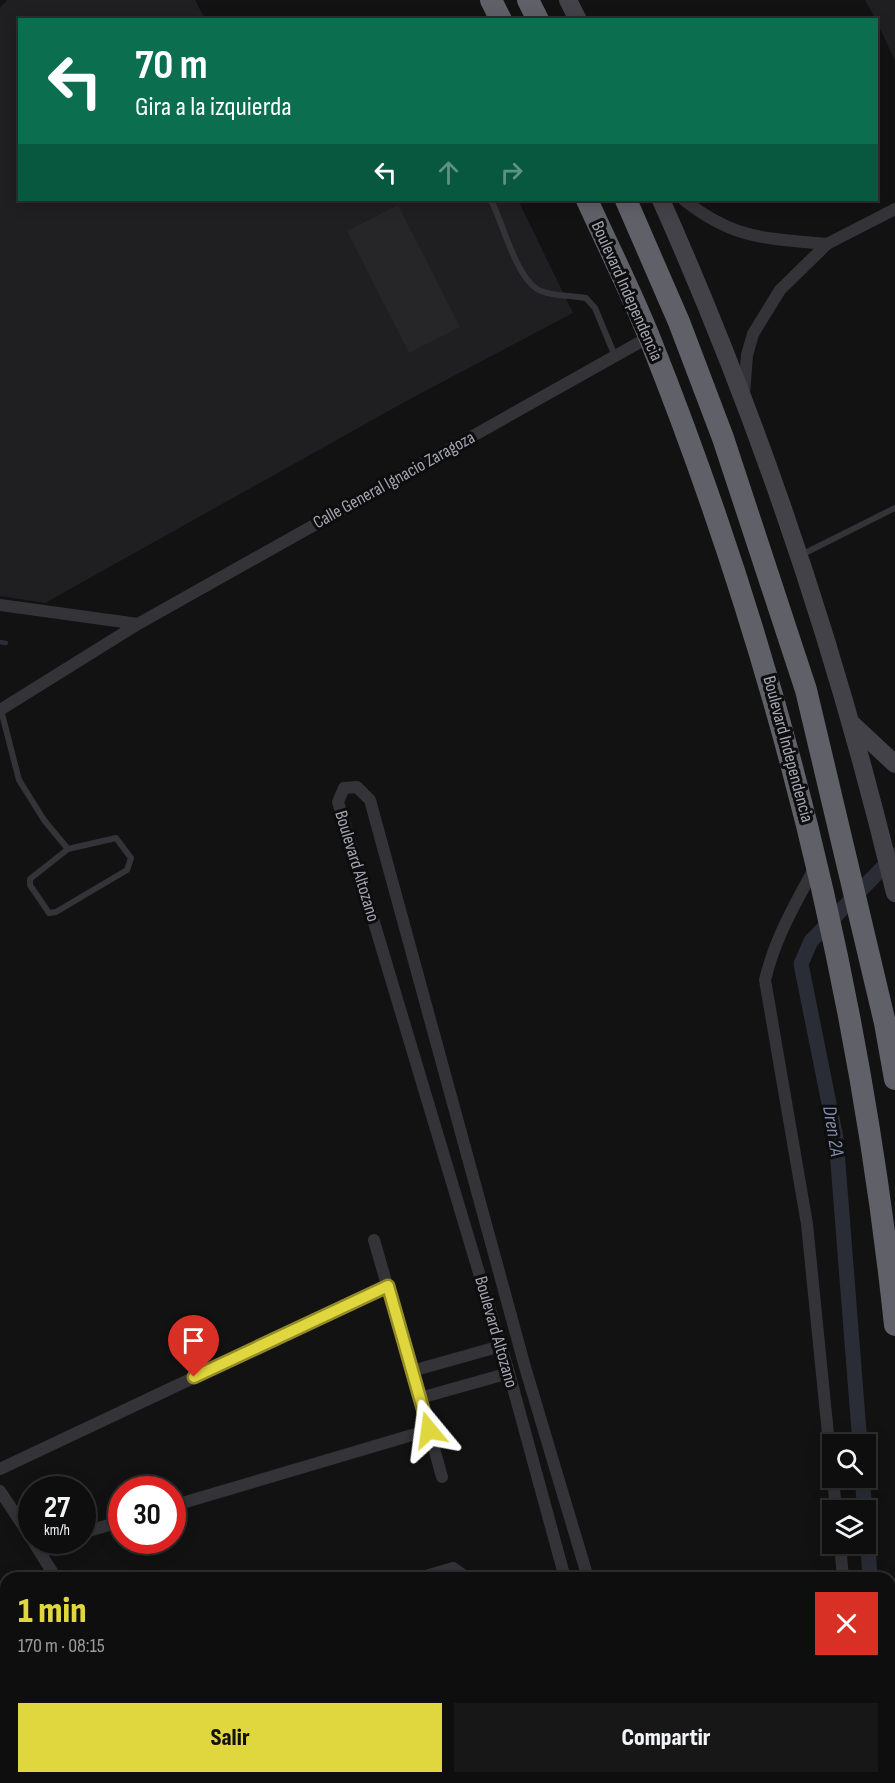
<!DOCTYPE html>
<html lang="es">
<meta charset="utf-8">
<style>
:root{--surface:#0e0e0e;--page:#171717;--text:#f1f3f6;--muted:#9b9c9e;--line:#2e2e2e;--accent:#e0d63d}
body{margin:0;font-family:"Sofia Sans Condensed",sans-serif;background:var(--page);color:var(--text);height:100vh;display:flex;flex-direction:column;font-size:22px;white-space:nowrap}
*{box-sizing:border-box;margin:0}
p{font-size:20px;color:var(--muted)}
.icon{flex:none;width:33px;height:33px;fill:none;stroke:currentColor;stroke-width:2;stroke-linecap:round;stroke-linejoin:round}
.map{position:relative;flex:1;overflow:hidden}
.side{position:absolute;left:0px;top:1572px;width:896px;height:212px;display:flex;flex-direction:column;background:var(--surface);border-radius:18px 18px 0 0;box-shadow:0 3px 15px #0003,0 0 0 2px var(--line)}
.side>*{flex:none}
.banner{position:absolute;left:18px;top:18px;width:860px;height:183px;border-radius:0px;box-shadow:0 3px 15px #0003,0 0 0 2px var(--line);background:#0b6e4f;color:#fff;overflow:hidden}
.controls{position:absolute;left:822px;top:1434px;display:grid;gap:12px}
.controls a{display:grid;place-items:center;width:54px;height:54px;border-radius:0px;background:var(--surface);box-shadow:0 3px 15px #0003,0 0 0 2px var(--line);font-size:30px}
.speed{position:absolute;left:18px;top:1476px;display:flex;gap:12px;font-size:30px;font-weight:700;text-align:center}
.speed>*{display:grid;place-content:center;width:78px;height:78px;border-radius:50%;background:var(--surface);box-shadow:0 3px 15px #0003,0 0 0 2px var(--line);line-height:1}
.speed small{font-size:15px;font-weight:400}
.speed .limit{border:9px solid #d22;background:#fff;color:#111}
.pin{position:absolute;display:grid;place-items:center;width:51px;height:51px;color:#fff;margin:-62px -26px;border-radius:50% 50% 50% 0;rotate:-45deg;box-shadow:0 0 6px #0007}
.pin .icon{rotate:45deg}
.me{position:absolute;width:66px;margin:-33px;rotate:344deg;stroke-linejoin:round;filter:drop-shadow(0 0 4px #0008)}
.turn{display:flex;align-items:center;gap:21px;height:126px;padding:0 18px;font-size:27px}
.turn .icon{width:78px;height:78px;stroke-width:2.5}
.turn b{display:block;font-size:42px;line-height:51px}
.lanes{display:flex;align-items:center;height:57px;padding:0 18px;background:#0003;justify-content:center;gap:30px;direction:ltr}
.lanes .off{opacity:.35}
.round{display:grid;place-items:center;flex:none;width:63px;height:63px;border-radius:0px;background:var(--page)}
.summary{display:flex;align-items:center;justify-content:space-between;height:102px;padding:0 18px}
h1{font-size:36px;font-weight:800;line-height:45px;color:var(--accent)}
.primary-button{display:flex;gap:12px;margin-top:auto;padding:12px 18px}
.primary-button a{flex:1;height:69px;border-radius:0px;background:var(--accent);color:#111;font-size:24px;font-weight:800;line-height:69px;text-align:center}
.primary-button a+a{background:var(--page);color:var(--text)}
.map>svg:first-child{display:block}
.built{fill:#1f1e20}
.green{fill:#191e1b}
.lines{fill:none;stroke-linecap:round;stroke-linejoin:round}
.stream{stroke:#2a2d36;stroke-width:4.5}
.canal{stroke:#2a2d36;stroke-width:15}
.building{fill:#262527}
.lane{stroke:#343338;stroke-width:6}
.street{stroke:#343338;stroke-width:12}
.secondary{stroke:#424248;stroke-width:18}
.highway{stroke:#606069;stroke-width:22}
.route-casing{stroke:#928b28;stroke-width:15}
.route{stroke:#e0d63d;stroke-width:10}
.labels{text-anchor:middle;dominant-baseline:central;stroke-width:6;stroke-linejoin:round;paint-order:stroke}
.street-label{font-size:18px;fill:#a5a5b3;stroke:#0d0d0e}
.water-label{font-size:20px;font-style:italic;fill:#7e8aab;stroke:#0d0d0e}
</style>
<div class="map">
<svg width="895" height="1783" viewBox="0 0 895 1783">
<rect width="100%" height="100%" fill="#121213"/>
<path class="built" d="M7,0H195L205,19L20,20V200H518L573,313L410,399L45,603L0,596V8Z
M865,0H895V61L876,20Z"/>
<path class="green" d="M200,1778H336L318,1783H204Z"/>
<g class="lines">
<path class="stream" d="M0,642L6,643"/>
<path class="canal" d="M860,1444L836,1138L801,964L811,941L895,855
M862,1478L865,1510
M866,1520L870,1578
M884,1783V1778"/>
</g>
<path class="building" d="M398,205L460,327L409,353L347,231Z"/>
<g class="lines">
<path class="lane" d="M491,200C503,223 517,282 541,291C555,297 572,295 586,298L595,308L615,356
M801,555L895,508
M1,710L19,780L44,820L68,849L30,879V885L49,913L56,912L127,870L131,858L116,838L68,849"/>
<path class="street" d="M684,200C735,240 765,238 827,244
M744,394L747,355L753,334L780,290L827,244L895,209
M0,605L138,624
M0,710L138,624L649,337
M815,867C795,904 775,938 765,980L807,1224L832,1474
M412,1371L501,1346
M420,1398L509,1373
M429,1430L442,1477
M0,1469L388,1286
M833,1478L836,1510
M0,1491L32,1539
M172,1506L429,1430L374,1240
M82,1533L122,1521
M33,1541L36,1546L56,1540
M840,1544L843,1578
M36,1546L56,1578
M419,1578L453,1568L467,1578
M565,1578L509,1373L338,802L344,788L357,787L370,800L525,1367L588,1578
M0,1760L6,1769
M11,1778L15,1783
M191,1778L195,1783
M381,1778L382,1783
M620,1778L622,1783
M648,1778L649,1783
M342,1783L368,1778
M844,1783V1778"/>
<path class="secondary" d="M568,0L578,20
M661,200C761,424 838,655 895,893
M851,723L895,764"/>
<path class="highway" d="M491,0L501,20
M528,0L538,20
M587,200C608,246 631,292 650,339C777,657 859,985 895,1325
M626,200L679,322L723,438L806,690L885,1023L895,1079"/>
</g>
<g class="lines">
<defs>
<path id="route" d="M194,1377L388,1286L429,1430"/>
</defs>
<use href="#route" class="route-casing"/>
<use href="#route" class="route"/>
</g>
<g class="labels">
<g class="street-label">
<text transform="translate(627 291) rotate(66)">Boulevard Independencia</text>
<text transform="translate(394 480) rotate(-29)">Calle General Ignacio Zaragoza</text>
<text transform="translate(788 749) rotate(75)">Boulevard Independencia</text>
<text transform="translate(357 866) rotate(73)">Boulevard Altozano</text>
<text transform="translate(496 1332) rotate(74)">Boulevard Altozano</text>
</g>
<g class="water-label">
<text transform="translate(833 1131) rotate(81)">Dren 2A</text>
</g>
</g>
</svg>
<div class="controls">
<a><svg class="icon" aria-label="search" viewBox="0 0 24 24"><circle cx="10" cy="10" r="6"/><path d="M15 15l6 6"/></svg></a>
<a><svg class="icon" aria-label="layers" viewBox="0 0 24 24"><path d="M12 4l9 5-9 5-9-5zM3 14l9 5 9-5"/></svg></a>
</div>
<div class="speed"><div>27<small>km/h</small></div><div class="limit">30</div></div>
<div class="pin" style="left:194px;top:1377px;background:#d93025"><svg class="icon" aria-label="arrive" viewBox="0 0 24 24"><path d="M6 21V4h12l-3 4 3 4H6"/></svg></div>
<svg class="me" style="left:429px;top:1430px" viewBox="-20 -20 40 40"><path d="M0-17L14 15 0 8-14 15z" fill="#e0d63d" stroke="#fff" stroke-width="4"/></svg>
<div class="banner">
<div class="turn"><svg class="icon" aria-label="left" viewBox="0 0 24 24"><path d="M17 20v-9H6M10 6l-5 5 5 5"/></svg><div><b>70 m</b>Gira a la izquierda</div></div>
<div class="lanes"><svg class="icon" aria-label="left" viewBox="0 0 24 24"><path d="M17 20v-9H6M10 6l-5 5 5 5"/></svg><svg class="icon off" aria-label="ahead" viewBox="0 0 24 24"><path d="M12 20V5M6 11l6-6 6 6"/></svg><svg class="icon off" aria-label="right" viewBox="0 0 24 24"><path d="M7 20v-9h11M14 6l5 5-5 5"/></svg></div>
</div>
<section class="side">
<div class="summary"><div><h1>1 min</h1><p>170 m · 08:15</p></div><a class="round" style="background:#d93025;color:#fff"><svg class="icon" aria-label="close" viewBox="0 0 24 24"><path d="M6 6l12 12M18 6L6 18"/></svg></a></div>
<div class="primary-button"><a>Salir</a><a>Compartir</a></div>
</section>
</div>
